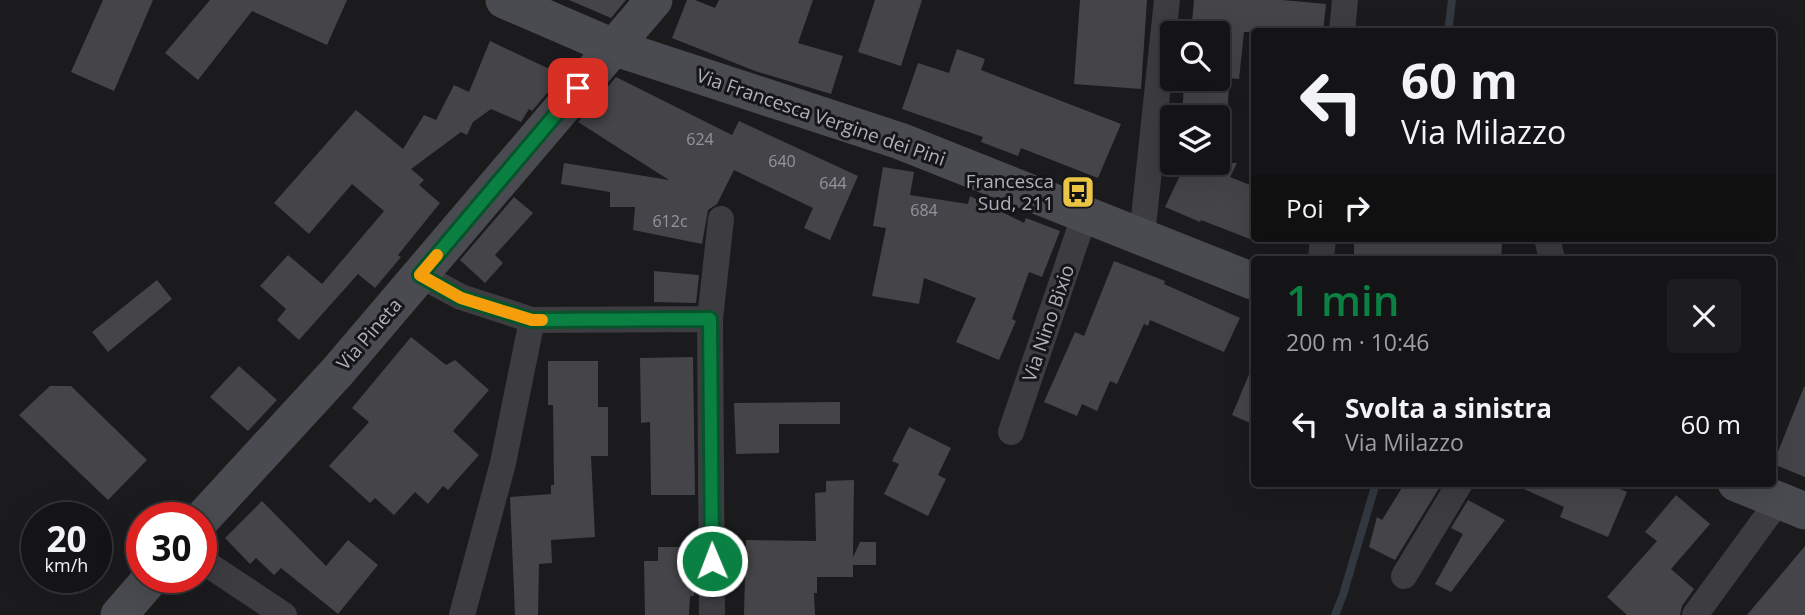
<!DOCTYPE html>
<html lang="it">
<meta charset="utf-8">
<style>
:root{--surface:#141416;--page:#1d1d1f;--text:#f1f3f6;--muted:#9d9ea1;--line:#333335;--accent:#0b8043}
body{margin:0;font-family:"Open Sans",sans-serif;background:var(--page);color:var(--text);height:100vh;display:flex;flex-direction:column;font-size:26px;white-space:nowrap}
*{box-sizing:border-box;margin:0}
p{font-size:23px;color:var(--muted)}
.icon{flex:none;width:38px;height:38px;fill:none;stroke:currentColor;stroke-width:2;stroke-linecap:round;stroke-linejoin:round}
.map{position:relative;flex:1;overflow:hidden}
.drawer{position:absolute;left:1251px;top:256px;width:525px;height:231px;display:flex;flex-direction:column;background:var(--surface);border-radius:7px;box-shadow:0 7px 28px #0002,0 0 0 2px var(--line)}
.drawer>*{flex:none}
.guide{position:absolute;left:1251px;top:28px;width:525px;height:214px;border-radius:7px;box-shadow:0 7px 28px #0002,0 0 0 2px var(--line);background:#141416;color:var(--text);overflow:hidden}
.fabs{position:absolute;left:1160px;top:21px;display:grid;gap:14px}
.fabs a{display:grid;place-items:center;width:70px;height:70px;border-radius:7px;background:var(--surface);box-shadow:0 7px 28px #0002,0 0 0 2px var(--line);font-size:35px}
.speed{position:absolute;left:21px;top:502px;display:flex;gap:14px;font-size:35px;font-weight:700;text-align:center}
.speed>*{display:grid;place-content:center;width:91px;height:91px;border-radius:50%;background:var(--surface);box-shadow:0 7px 28px #0002,0 0 0 2px var(--line);line-height:1}
.speed small{font-size:18px;font-weight:400}
.speed .limit{border:10px solid #d22;background:#fff;color:#111}
.pin{position:absolute;display:grid;place-items:center;width:60px;height:60px;color:#fff;margin:-30px;border-radius:14px;box-shadow:0 4px 10px #0006}
.me{position:absolute;width:77px;margin:-38px;rotate:359deg;stroke-linejoin:round;filter:drop-shadow(0 0 5px #0008)}
.turn{display:flex;align-items:center;gap:24px;height:147px;padding:0 35px;font-size:32px}
.turn .icon{width:91px;height:91px;stroke-width:2.5}
.turn b{display:block;font-size:49px;line-height:60px}
.then{display:flex;align-items:center;height:66px;padding:0 35px;background:#0003;gap:14px;font-size:26px}
.round{display:grid;place-items:center;flex:none;width:74px;height:74px;border-radius:7px;background:var(--page)}
.headline{display:flex;align-items:center;justify-content:space-between;height:119px;padding:0 35px}
h1{font-size:42px;font-weight:600;line-height:52px;color:var(--accent)}
ul{padding:0;list-style:none}
li{display:flex;align-items:center;gap:21px;height:98px;padding:0 35px}
li div{flex:1}
li b{display:block;font-size:26px}
li em{font-style:normal}
.map>svg:first-child{display:block}
.lines{fill:none;stroke-linecap:round;stroke-linejoin:round}
.stream{stroke:#313840;stroke-width:8}
.building{fill:#454549}
.street{stroke:#3c3c41;stroke-width:26}
.secondary{stroke:#4a4b51;stroke-width:37}
.route-casing{stroke:#07532c;stroke-width:18}
.route{stroke:#0b8043;stroke-width:12}
.slow{stroke:#f59e0b;stroke-width:12}
.labels{text-anchor:middle;dominant-baseline:central;stroke-width:6;stroke-linejoin:round;paint-order:stroke}
.number-label{font-size:16px;fill:#94959e}
.street-label{font-size:19px;fill:#aeb0bb;stroke:#161518}
.poi-label{font-size:19px;fill:#aeb0bb;stroke:#161518;text-anchor:end}
</style>
<div class="map">
<svg width="1805" height="615" viewBox="0 0 1805 615">
<rect width="100%" height="100%" fill="#1b1a1d"/>
<g class="lines">
<path class="stream" d="M1448,32L1452,0
M1335,615L1343,595L1376,483"/>
</g>
<path class="building" d="M103,0H153L114,91L71,72Z
M210,0H347L327,45L252,11L198,80L165,53Z
M569,0H626L611,18Z
M687,0H695L715,8L719,0H813L798,43L843,56L831,94L755,71L672,38Z
M875,0H922L901,66L858,52Z
M1080,0H1147L1141,89L1074,84Z
M1194,0H1282L1326,4L1323,32H1244L1239,79L1218,77V33H1191Z
M490,41L560,74L554,85L532,111L529,109L521,122L491,109L473,122L467,135L461,132L411,169L424,180L419,185L440,203L398,255L401,257L375,288L358,274L299,340L277,320L286,309L260,286L288,255L322,284L384,211L352,184L309,234L274,203L356,110L403,149L424,115L436,120L454,85L469,92Z
M957,49L985,59L981,70L1121,124L1098,178L1021,148L1018,156L981,142L983,137L902,109L918,63L949,73Z
M616,77L732,135L739,121L858,176L830,240L804,228L813,208L734,170L717,204L708,210L702,244L633,230L635,207H610V192L561,184L564,163L669,180L578,122Z
M1184,85L1229,88L1227,117H1182Z
M1186,163H1237L1230,177L1255,187V241L1201,220L1200,222L1165,207Z
M883,167L914,172L910,195L968,204L970,196L1024,223L1026,218L1060,231L1042,277L1029,272L1012,319L1016,321L999,360L956,342L976,298L924,278L919,304L872,296L886,228L873,226Z
M514,197L533,213L495,255L503,263L485,283L460,260Z
M1354,238H1430L1502,244L1501,259H1354Z
M1114,261L1165,281L1164,284L1240,318L1224,352L1150,320L1148,326L1144,324L1117,384L1110,381L1097,411L1082,404L1077,416L1044,402L1075,332L1084,336Z
M654,271L699,275L696,303L654,302Z
M157,280L172,299L108,352L92,332Z
M411,337L446,365L455,360L489,390L453,431L479,455L448,490L443,486L428,504L415,492L394,515L375,498L370,503L329,466L369,422L352,408Z
M693,357L695,495H651L650,422L641,423L640,358Z
M1255,360V425L1232,415Z
M548,361H598V407H608V456H591L595,537L551,540L552,563L539,564L538,615H515L510,497L551,494V485H554L553,405H548Z
M239,366L277,400L248,431L210,397Z
M50,386H71L147,460L108,500L19,415Z
M1804,387H1805V477L1773,464Z
M840,402V424H779V453L736,454L734,403Z
M909,427L951,448L938,475L946,479L928,516L884,494L899,464L892,461Z
M854,480L853,557L860,542H876V565H853V577H817V593H814L815,615H744L746,540L816,541L815,493L826,492V481Z
M1405,483L1441,485L1395,560L1369,547L1377,517L1382,520Z
M1511,483H1606L1627,492L1608,537L1560,517L1564,507Z
M1676,495L1710,524L1671,569L1694,589L1682,606L1680,615H1627L1607,597L1657,541L1645,532Z
M1468,500L1505,520L1451,592L1435,584L1463,534L1451,528Z
M262,501L326,566L348,540L378,565L338,614L281,568L274,575L256,558L250,564L225,538Z
M1805,546V615H1747Z
M658,547H693L694,596H690L689,615H645L644,561H658Z"/>
<g class="lines">
<path class="street" d="M1342,32L1345,0
M1142,236L1167,0
M1547,238L1552,259
M1321,259L1323,238
M420,275L461,297L532,320L710,319
M1011,432L1085,214
M201,560L284,615
M1404,576L1460,483
M462,615L503,463L532,320
M712,615L710,319L721,219
M1695,615L1779,500"/>
<path class="secondary" d="M504,0L613,47L900,141L1255,282
M1736,483L1805,511
M201,520L338,371L654,0
M119,615L151,578"/>
</g>
<g class="lines">
<defs>
<path id="route" d="M578,88L420,275L461,298L532,320L710,319L712,561"/>
</defs>
<use href="#route" class="route-casing"/>
<use href="#route" class="route"/>
<path class="slow" d="M437,255L420,275L461,298L532,320H542"/>
</g>
<defs>
<symbol id="bus-square" viewBox="-11 -11 22 22"><rect x="-9" y="-9" width="18" height="18" rx="4" fill="#eac545" stroke="#161518"/><path d="M-5-6H5V4H4V6H2V4H-2V6H-4V4H-5ZM-3.5-4V0h7V-4ZM-3.5 1.2v1.5H-2V1.2ZM2 1.2v1.5H3.5V1.2Z" fill="#111"/></symbol>
</defs>
<g fill-rule="evenodd">
<use href="#bus-square" x="1059" y="173" width="38" height="38"/>
</g>
<g class="labels">
<g class="number-label">
<text x="700" y="139">624</text>
<text x="782" y="161">640</text>
<text x="833" y="183">644</text>
<text x="924" y="210">684</text>
<text x="670" y="221">612c</text>
</g>
<g class="street-label">
<text transform="translate(821 117) rotate(19)">Via Francesca Vergine dei Pini</text>
<text transform="translate(1048 323) rotate(-71)">Via Nino Bixio</text>
<text transform="translate(369 334) rotate(-49)">Via Pineta</text>
</g>
<g class="poi-label">
<text x="1054" y="181">Francesca<tspan x="1054" dy="22">Sud, 211</tspan></text>
</g>
</g>
</svg>
<div class="fabs">
<a><svg class="icon" aria-label="search" viewBox="0 0 24 24"><circle cx="10" cy="10" r="6"/><path d="M15 15l6 6"/></svg></a>
<a><svg class="icon" aria-label="layers" viewBox="0 0 24 24"><path d="M12 4l9 5-9 5-9-5zM3 14l9 5 9-5"/></svg></a>
</div>
<div class="speed"><div>20<small>km/h</small></div><div class="limit">30</div></div>
<div class="pin" style="left:578px;top:88px;background:#d93025"><svg class="icon" aria-label="arrive" viewBox="0 0 24 24"><path d="M6 21V4h12l-3 4 3 4H6"/></svg></div>
<svg class="me" style="left:712px;top:561px" viewBox="-20 -20 40 40"><circle r="17" fill="#0b8043" stroke="#fff" stroke-width="3"/><path d="M0-11L8 9 0 5-8 9z" fill="#fff"/></svg>
<div class="guide">
<div class="turn"><svg class="icon" aria-label="left" viewBox="0 0 24 24"><path d="M17 20v-9H6M10 6l-5 5 5 5"/></svg><div><b>60 m</b>Via Milazzo</div></div>
<div class="then">Poi<svg class="icon" aria-label="right" viewBox="0 0 24 24"><path d="M7 20v-9h11M14 6l5 5-5 5"/></svg></div>
</div>
<section class="drawer">
<div class="headline"><div><h1>1 min</h1><p>200 m · 10:46</p></div><a class="round"><svg class="icon" aria-label="close" viewBox="0 0 24 24"><path d="M6 6l12 12M18 6L6 18"/></svg></a></div>
<ul>
<li><svg class="icon" aria-label="left" viewBox="0 0 24 24"><path d="M17 20v-9H6M10 6l-5 5 5 5"/></svg><div><b>Svolta a sinistra</b><p>Via Milazzo</p></div><em>60 m</em></li>
</ul>
</section>
</div>
